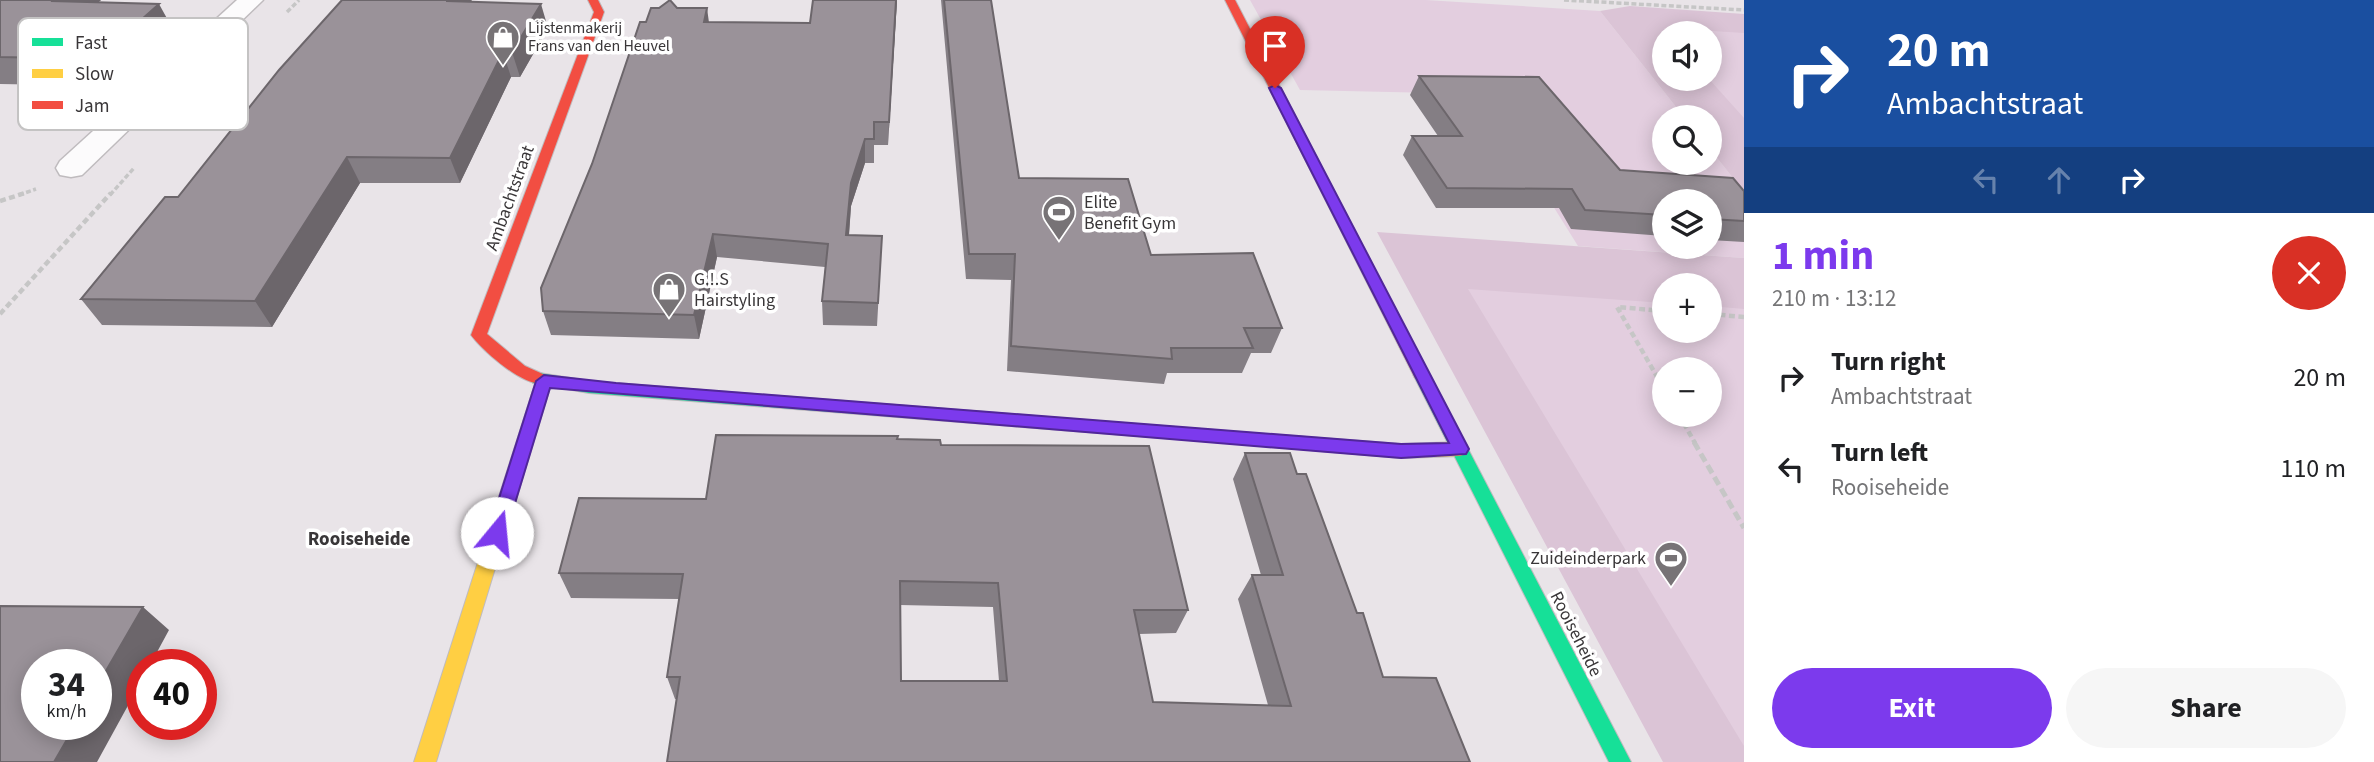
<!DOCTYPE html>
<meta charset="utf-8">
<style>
:root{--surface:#fff;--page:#f6f6f6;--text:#202124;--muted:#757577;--accent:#7c3aed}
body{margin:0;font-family:"Source Sans 3",sans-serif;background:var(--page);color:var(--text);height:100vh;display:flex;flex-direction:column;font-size:26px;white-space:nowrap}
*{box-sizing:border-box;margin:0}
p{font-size:23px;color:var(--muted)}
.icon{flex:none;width:38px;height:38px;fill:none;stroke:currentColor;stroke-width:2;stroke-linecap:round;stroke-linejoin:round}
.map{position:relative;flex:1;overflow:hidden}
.panel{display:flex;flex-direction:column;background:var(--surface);width:630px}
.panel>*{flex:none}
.guide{background:#1a4fa0;color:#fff;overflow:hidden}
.fabs{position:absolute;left:1652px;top:21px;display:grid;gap:14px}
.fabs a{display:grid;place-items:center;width:70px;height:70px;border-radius:50%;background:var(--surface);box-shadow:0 4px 18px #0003;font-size:35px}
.speed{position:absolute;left:21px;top:649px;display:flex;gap:14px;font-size:35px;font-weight:700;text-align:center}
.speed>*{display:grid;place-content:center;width:91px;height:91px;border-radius:50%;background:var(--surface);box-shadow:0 4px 18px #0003;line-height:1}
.speed small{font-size:18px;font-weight:400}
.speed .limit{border:10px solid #d22;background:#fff;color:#111}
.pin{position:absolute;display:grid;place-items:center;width:60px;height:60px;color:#fff;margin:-72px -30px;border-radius:50% 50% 50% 0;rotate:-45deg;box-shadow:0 0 7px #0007}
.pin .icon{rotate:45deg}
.me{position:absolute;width:77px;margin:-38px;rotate:17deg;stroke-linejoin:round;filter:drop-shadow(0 0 5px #0008)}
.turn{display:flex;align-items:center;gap:24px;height:147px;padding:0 28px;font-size:32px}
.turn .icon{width:91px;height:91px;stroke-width:2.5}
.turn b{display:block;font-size:49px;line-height:60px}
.lanes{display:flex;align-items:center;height:66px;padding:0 28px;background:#0003;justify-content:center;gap:35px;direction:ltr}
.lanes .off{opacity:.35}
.round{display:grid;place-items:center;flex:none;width:74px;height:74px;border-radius:37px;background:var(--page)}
.headline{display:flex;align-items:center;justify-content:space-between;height:119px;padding:0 28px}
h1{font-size:42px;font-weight:700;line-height:52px;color:var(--accent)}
.cta{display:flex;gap:14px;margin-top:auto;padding:14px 28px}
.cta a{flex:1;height:80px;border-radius:42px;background:var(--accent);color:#fff;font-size:28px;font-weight:700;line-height:80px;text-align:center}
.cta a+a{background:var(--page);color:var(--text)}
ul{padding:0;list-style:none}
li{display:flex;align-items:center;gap:21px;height:91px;padding:0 28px}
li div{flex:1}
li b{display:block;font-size:26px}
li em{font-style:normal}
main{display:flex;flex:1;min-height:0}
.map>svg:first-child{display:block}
.green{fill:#e3cedf;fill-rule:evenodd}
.forest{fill:#dbc4d6}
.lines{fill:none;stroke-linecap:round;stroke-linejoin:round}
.street-casing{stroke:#bfbbbe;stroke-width:3}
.fast-casing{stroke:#bfbbbe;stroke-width:2}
.slow-casing{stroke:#bfbbbe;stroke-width:2}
.jam-casing{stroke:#bfbbbe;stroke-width:2}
.path-far2{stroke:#c6c6c6;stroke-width:3.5;stroke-dasharray:5 2.5;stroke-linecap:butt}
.path-far1{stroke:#c6c6c6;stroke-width:4.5;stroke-dasharray:6 3.5;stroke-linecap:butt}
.path{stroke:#c6c6c6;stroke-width:5;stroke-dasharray:9 4.5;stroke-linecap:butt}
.street{fill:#fcfbfc;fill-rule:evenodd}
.fast{fill:#16e098;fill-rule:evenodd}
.slow{fill:#ffcf43;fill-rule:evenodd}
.jam{fill:#f24e42;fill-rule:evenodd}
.wall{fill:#847e84;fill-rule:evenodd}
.shaded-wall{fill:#6c666b}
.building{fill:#9a9299;stroke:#6c666b;stroke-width:2;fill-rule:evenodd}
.route{fill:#7c3aed;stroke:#51269a;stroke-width:2}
.labels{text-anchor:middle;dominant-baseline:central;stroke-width:7;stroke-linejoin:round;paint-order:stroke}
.far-poi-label{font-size:16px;fill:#393638;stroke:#fff;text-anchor:start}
.street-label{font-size:18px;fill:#393638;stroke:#fff}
.poi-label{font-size:18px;fill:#393638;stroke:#fff;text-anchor:start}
.neighbourhood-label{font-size:19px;font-weight:bold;fill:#393638;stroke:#fff}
.key{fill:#fff;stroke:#c4c3c3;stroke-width:2}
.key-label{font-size:19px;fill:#393638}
</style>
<main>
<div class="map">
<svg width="1744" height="762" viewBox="0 0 1744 762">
<rect width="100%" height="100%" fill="#e9e4e8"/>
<path class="green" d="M1250,0H1426L1600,11L1684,117H1664V163H1710V149L1744,192V258L1578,246L1503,126L1524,95L1300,90ZM1664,201H1710V247H1664Z
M1625,13L1744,20V168L1710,117L1675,79H1710V33H1664Z
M1403,244L1744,273V762ZM1664,285H1710V331H1664ZM1664,369H1710V415H1664Z"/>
<path class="forest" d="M1630,6L1744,14V33L1664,28L1668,33H1664V79H1709L1744,118V192L1710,149V117H1684L1600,11Z
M1377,232L1744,258V309L1710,306V285H1664V303L1468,289L1744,746V762H1663Z"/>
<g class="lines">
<defs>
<path id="street" d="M237,0H263L82,175L71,177L60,175L56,168L60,161Z"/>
<path id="fast" d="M1421,368L1429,374L1631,762H1609L1413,374Z
M539,373L589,381L1240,432L1246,433L1248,438L1246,443L1240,444L589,393L533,383L531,379L533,375Z"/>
<path id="slow" d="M544,375L552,381L436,762H414L536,381Z
M1240,432L1401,444L1460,442L1466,444L1468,449L1466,454L1460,456L1401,458L1240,444L1234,443L1232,438L1234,433Z"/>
<path id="jam" d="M588,0H598L604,12L487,334L525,366L545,375L547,379L545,383C525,389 482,350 471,335L594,12Z
M1225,0H1235L1429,374L1427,378H1415L1413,374Z"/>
</defs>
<use href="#street" class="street-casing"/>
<use href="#fast" class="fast-casing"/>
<use href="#slow" class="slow-casing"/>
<use href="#jam" class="jam-casing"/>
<path class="path-far2" d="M1564,0L1744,10
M287,12L299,0
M19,195L36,189
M110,195L134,168"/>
<path class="path-far1" d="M0,201L25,193
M1664,311L1617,307L1664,389
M0,314L111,193
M1710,314L1744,317
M1679,415L1695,443"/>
<path class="path" d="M1694,442L1744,528"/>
<use href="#street" class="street"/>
<use href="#fast" class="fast"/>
<use href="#slow" class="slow"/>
<use href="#jam" class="jam"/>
</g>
<path class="wall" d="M0,0H101L98,2L174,31L115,86L0,84Z
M897,0L888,145H874V163H865L851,206L849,236H882L877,326L823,325L822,301L825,267L717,257L699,339L551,335L543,311L592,164L646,22L659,8H677L709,22L810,23Z
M941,0H991L1019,178L1151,255L1282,328L1271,353H1251L1242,373H1167L1164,384L1007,371L1011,280L966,279Z
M471,2L548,28L520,77H511L460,183H360L272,327L102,325L81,299L178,197Z
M1419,76L1620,170L1744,191V242L1710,240V201H1664V236L1571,229L1559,208H1436L1403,155L1412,136H1438L1410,95Z
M898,439L941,445L1188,610L1176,633L1139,634L1153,702L1268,705L1238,599L1252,575H1261L1233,479L1245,453L1297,474L1383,677L1470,762L675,699L667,677L679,599L571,598L559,573ZM900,605L993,607L999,681H901Z"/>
<path class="shaded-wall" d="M53,0H101L69,28L51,1Z
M447,0H472L455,25L447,1Z
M896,0H897L888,145L889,122Z
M159,4L174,31L115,86L97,59Z
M541,4L548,28L520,77L512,52Z
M707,8L710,30L704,22Z
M503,52L511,77L460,183L450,158Z
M865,139V163L851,206L847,259L846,235L851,183Z
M347,157L360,183L272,327L255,301Z
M713,234L717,257L699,339L694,315Z
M143,607L169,630L150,665H142V680L97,762H54L76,724H96V688Z"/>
<path class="building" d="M0,0H53L51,1L159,4L97,59L0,57Z
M342,0H447V1L541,4L512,52H503L450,158L347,157L255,301L81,299L165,197H178L279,70Z
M670,0L677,8H707L704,22L810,23L813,0H896L889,122H874V139H865L851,183L846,235L882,236L878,303L822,301L828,244L713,234L694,315L543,311L541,288L592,164L640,22H646L651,8H659Z
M944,0H991L1019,178L1128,179L1151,255L1253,253L1282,328H1244L1253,348H1171L1172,359L1011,346L1015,254H969Z
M1419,76L1539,77L1620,170L1733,178L1744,191V221L1710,219V201H1664V215L1585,210L1572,189L1447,188L1412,136H1462Z
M716,435L898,436L897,439L940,440L941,445L1149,446L1188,610H1134L1153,702L1291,706L1252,575H1283L1245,453H1290L1297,474H1306L1357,613H1363L1383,677L1436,678L1470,762H667L680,677H667L683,574L559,573L579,498L706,499ZM900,581L998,583L1007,681H901Z
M0,606L143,607L96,688V665H37V724H76L54,762H0Z"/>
<path class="route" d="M1275,85L1281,88L1469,449L1466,454L1401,458L550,388L506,533L503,539L497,541L490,539L488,533L536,381L544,375L616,383L1401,444L1449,443L1269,88Z"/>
<defs>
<symbol id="shop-pin" viewBox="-11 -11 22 30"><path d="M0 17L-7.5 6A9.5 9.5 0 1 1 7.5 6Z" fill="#777376" stroke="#fff"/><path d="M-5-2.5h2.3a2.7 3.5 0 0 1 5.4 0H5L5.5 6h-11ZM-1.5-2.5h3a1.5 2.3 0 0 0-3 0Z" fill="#fff"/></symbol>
<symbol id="stadium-pin" viewBox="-11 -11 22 30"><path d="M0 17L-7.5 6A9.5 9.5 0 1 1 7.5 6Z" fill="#777376" stroke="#fff"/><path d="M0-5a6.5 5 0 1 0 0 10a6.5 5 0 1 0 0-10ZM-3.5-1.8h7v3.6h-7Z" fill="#fff"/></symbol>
</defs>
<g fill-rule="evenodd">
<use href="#shop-pin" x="484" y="18" width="38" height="52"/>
<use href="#stadium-pin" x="1040" y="193" width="38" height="52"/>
<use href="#shop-pin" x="650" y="270" width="38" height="52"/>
<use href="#stadium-pin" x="1652" y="539" width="38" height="52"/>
</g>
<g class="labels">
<g class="far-poi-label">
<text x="528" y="28">Lijstenmakerij<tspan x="528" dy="18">Frans van den Heuvel</tspan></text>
</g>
<g class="street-label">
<text transform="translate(510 198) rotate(-70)">Ambachtstraat</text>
<text transform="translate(1576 634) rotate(63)">Rooiseheide</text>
</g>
<g class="poi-label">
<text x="1084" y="202">Elite<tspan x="1084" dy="21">Benefit Gym</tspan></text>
<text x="694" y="279">G.!.S<tspan x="694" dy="21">Hairstyling</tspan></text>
<text x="1646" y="558" text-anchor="end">Zuideinderpark</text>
</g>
<g class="neighbourhood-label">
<text x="359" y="539">Rooiseheide</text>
</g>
</g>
<rect x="18" y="18" width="230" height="112" rx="10" class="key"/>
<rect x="32" y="38" width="31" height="8" fill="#16e098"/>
<rect x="32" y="69" width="31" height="9" fill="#ffcf43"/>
<rect x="32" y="101" width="31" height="8" fill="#f24e42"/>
<g class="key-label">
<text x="75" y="49">Fast</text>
<text x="75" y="80">Slow</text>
<text x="75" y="112">Jam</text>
</g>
</svg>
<div class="fabs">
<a><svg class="icon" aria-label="sound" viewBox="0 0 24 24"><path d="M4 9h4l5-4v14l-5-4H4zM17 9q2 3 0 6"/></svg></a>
<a><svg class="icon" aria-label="search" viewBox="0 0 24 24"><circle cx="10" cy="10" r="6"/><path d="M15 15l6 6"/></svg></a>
<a><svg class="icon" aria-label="layers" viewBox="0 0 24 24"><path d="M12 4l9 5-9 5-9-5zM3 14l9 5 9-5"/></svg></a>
<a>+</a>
<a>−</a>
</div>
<div class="speed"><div>34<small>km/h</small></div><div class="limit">40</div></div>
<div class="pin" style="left:1275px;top:88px;background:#d93025"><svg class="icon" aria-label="arrive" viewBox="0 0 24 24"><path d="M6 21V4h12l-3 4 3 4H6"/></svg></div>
<svg class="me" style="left:497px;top:533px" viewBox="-20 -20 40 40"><circle r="19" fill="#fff"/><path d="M0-13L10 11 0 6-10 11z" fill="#7c3aed"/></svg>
</div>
<section class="panel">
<div class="guide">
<div class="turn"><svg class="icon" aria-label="right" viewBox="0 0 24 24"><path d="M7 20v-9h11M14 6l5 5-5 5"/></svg><div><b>20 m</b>Ambachtstraat</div></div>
<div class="lanes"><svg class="icon off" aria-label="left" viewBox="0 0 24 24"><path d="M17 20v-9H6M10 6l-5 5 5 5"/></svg><svg class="icon off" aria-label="ahead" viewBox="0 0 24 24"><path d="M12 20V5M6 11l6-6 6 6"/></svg><svg class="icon" aria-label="right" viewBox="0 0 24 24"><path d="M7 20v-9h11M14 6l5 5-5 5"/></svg></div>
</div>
<div class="headline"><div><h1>1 min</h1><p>210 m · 13:12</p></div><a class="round" style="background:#d93025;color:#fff"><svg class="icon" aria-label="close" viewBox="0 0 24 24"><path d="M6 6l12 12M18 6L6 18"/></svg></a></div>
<ul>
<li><svg class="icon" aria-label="right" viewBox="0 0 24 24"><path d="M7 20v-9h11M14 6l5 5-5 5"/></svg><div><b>Turn right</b><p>Ambachtstraat</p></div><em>20 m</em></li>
<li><svg class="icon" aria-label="left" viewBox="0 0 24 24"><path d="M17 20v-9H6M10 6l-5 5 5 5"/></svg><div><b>Turn left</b><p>Rooiseheide</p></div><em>110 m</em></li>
</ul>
<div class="cta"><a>Exit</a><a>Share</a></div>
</section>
</main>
